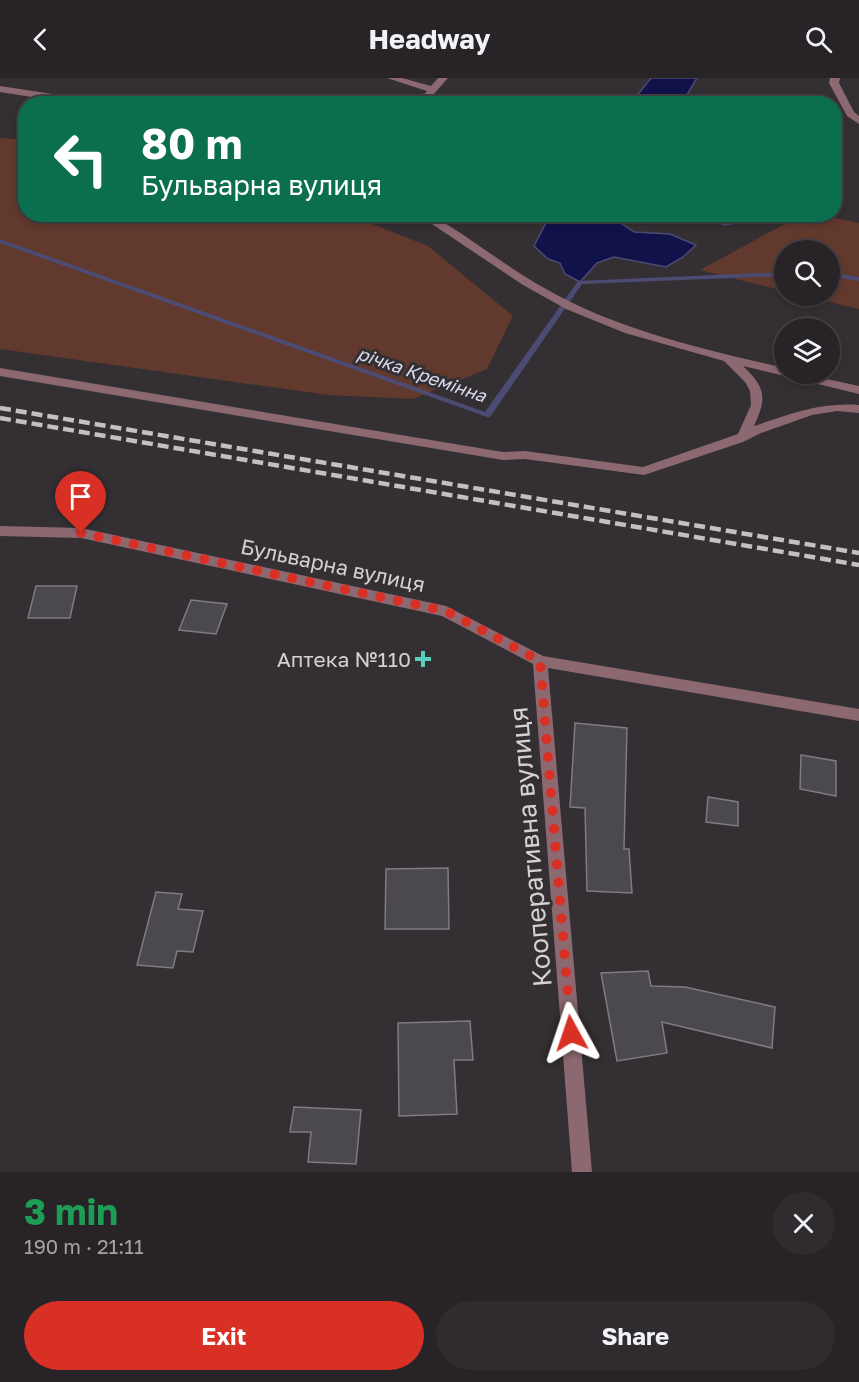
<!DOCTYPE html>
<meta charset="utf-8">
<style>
:root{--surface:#272326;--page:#2f2b2e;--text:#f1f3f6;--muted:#a4a4a7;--line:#434043;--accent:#d93025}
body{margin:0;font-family:"Golos Text",sans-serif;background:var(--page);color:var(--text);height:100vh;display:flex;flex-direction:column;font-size:22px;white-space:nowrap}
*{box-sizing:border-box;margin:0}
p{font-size:20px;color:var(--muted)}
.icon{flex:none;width:33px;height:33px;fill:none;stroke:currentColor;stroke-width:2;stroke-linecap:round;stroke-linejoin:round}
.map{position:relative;height:1094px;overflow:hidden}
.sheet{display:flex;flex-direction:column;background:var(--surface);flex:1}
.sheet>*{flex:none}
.hud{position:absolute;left:18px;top:18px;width:824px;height:126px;border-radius:24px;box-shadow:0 3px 9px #0003,0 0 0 2px var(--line);background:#0b6e4f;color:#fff;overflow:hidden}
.buttons{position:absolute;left:774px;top:162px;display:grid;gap:12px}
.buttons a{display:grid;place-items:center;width:66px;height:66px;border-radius:50%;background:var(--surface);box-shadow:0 3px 9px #0003,0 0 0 2px var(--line);font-size:30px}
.pin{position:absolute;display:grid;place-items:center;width:51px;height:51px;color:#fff;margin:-62px -26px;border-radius:50% 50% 50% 0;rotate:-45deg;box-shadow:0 0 6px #0007}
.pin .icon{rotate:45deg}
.me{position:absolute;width:66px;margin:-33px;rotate:355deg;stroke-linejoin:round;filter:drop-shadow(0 0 4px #0008)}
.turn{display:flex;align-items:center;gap:21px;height:126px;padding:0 24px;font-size:27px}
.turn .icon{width:78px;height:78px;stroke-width:2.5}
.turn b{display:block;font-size:42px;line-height:51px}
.round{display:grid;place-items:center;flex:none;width:63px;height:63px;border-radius:32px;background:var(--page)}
.head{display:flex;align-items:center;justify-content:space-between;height:102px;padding:0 24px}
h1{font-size:36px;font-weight:700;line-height:45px;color:#1e9e55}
.cta{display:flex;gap:12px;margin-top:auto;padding:12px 24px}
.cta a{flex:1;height:69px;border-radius:36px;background:var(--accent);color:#fff;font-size:24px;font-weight:700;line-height:69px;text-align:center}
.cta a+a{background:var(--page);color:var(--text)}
header{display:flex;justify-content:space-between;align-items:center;height:78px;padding:0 24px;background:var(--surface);font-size:27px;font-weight:700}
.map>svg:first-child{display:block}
.green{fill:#62392d}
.water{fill:#12124a;stroke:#4c4b73;stroke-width:1.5}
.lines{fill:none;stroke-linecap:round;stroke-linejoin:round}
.stream{fill:#4c4b73;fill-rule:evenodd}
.building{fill:#4b494e;stroke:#7e7b81;stroke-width:1.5}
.minor{fill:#8c6970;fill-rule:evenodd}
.rail{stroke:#c3c0c2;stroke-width:4.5;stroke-dasharray:11 5;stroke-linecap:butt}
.route{stroke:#d93025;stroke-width:10;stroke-dasharray:0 18}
.poi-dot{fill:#5acebd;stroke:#342f32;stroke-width:2}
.labels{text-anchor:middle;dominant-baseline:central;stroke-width:6;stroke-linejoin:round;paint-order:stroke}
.far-water-label{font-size:18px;font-style:italic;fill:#d7dcef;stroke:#342f32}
.street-label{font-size:21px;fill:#d4d1d3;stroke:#342f32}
.poi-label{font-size:21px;fill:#d4d1d3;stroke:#342f32;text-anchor:end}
.near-street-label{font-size:26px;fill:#d4d1d3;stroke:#342f32}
</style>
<header><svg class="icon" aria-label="back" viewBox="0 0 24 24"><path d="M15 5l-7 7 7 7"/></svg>Headway<svg class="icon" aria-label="search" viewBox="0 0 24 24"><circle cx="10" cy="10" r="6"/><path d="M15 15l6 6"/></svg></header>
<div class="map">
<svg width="859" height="1094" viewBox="0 0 859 1094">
<rect width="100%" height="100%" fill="#342f32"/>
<path class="green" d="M0,60L25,62L26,136H231L239,140L254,136L350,137L428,168L513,238L487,291L413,321L328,317L0,271Z
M801,137H822L859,145V231L805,218H830V172H784V213L700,192Z"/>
<path class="water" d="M651,0H697L682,25H631Z
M550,137H609L634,154L670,156L696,167L683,179L666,189L614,179L597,185L580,204L565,196L560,185L548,181L534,168Z
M701,137H766L761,141L724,147Z"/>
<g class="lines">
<path class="stream" d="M0,161L485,334L578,203L784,194V198L582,206L490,339H487L0,165Z
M830,194L859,199V203L830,198Z"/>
</g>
<path class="building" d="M36,508H77L70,540H28Z
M191,522L227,526L216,556L179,552Z
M575,645L627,650L624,771H629L632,815L587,813L585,730L570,729Z
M801,677L836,683V718L800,711Z
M708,719L738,724V748L706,744Z
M448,790L449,851H385L386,791Z
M156,814L182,816L178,831L203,833L193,874L177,873L173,890L137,887Z
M648,893L651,908L685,909L775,929L772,970L662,944L667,975L617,983L601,895Z
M470,943L473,982H454L457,1036L399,1038L398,945Z
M294,1029L361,1032L356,1086L308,1084L311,1054H290Z"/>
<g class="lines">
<path class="minor" d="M387,0H402L431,8L438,0H448L425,26H416L427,13Z
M830,0H840L839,5L854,34L859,38V46L847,38L829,5Z
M0,8L98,23L102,26H76L0,14Z
M417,136H430C470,159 506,189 546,211C620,253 703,271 784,290V296H803L859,308V316L743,288C766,310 767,320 754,348C790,336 821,324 859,327V335L837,333L812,337L761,355L743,364L644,397L525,381L503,382L0,298V290L503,374L525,373L643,389L738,356L751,327L750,313L745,304L724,283L625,255L566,231L523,207Z
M0,448L81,450L446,528L543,578L859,631V643L548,590L592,1094H572L533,586L442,538L81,460L0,458Z"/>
<path class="rail" d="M0,330L859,475
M0,340L859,487"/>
</g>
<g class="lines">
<path class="route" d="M81,455L446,533L540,583L571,955"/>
</g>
<path class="poi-dot" d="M420 572h6v6h6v6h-6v6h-6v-6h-6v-6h6z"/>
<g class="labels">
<g class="far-water-label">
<text transform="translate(422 296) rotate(19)">річка Кремінна</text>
</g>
<g class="street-label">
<text transform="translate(333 487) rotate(12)">Бульварна вулиця</text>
</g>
<g class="poi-label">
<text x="411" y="581">Аптека №110</text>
</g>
<g class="near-street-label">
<text transform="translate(530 769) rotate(-95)">Кооперативна вулиця</text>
</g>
</g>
</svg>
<div class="buttons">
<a><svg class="icon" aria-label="search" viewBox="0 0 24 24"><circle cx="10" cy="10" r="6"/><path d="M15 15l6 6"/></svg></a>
<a><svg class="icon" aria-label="layers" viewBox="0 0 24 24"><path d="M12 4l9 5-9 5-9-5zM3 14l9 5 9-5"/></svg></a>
</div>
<div class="pin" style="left:81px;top:455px;background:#d93025"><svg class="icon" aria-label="arrive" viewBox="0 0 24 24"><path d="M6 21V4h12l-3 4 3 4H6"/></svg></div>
<svg class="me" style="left:571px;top:955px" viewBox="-20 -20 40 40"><path d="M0-17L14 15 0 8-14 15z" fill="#d93025" stroke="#fff" stroke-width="4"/></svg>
<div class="hud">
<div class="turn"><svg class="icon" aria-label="left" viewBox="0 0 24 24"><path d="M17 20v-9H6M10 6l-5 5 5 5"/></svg><div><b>80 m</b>Бульварна вулиця</div></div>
</div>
</div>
<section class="sheet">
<div class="head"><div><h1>3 min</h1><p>190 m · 21:11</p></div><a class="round"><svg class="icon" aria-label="close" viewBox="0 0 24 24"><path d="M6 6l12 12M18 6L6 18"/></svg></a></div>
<div class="cta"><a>Exit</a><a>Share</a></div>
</section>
